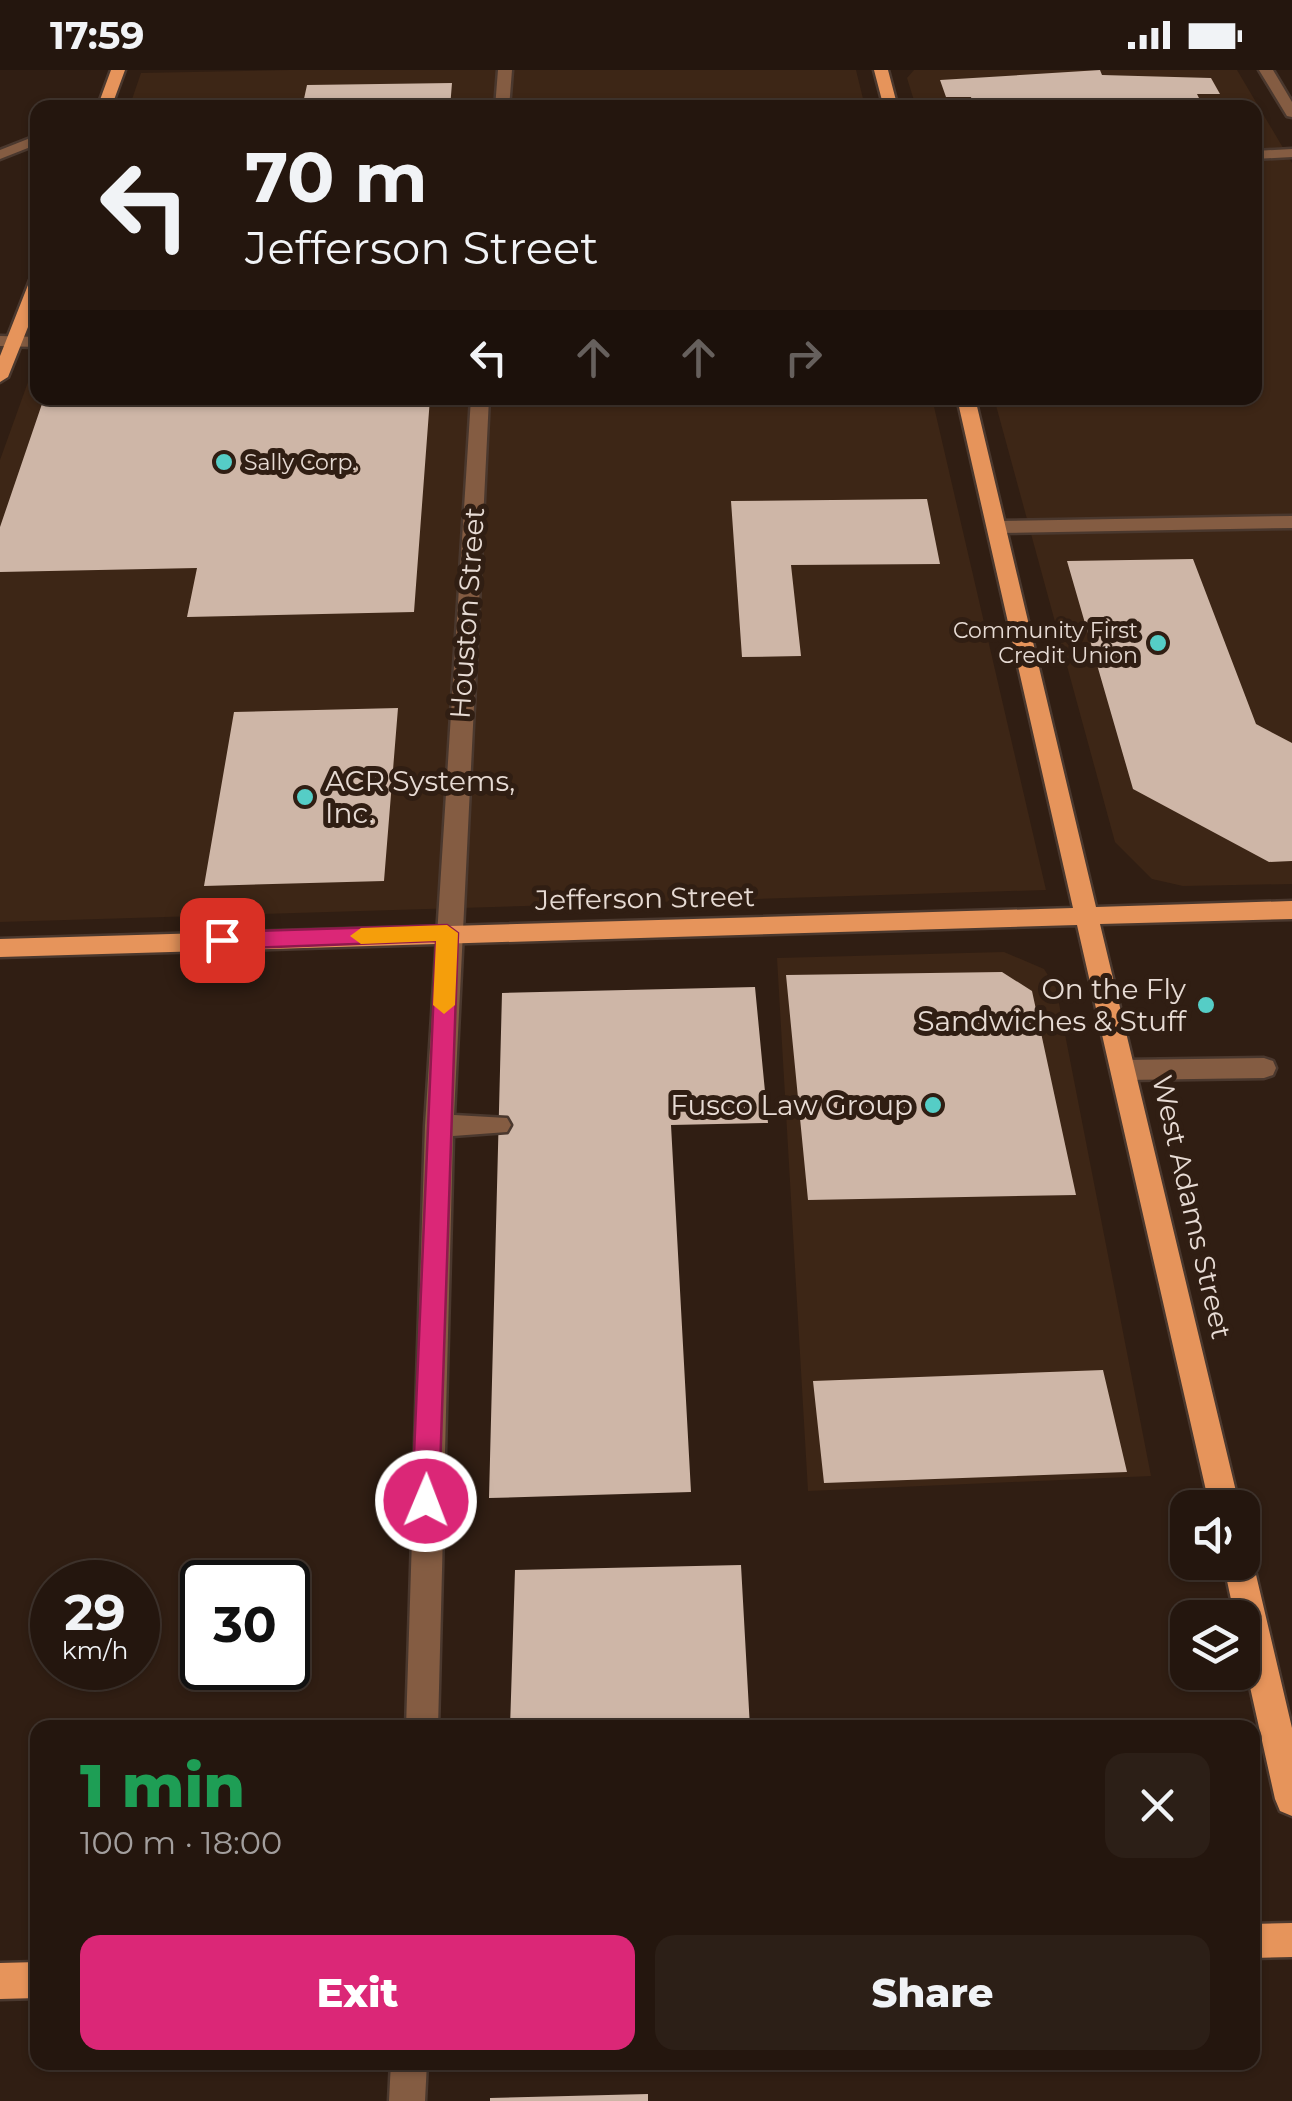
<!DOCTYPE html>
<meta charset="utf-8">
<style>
:root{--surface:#24160e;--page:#2c1f17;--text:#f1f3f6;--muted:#a39f9e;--line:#41352e;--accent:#db2777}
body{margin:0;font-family:Montserrat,sans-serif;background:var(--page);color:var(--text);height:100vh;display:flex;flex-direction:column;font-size:38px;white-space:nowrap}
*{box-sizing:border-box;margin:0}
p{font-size:32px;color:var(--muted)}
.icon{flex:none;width:55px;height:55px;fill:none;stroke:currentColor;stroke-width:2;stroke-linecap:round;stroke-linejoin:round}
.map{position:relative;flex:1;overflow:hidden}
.drawer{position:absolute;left:30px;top:1650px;width:1230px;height:350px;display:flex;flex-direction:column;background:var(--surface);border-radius:20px;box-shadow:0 2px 8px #0004,0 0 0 2px var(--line)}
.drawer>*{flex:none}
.top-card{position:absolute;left:30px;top:30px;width:1232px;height:305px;border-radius:20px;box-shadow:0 2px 8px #0004,0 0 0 2px var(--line);background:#24160e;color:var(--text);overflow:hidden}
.controls{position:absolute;left:1170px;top:1420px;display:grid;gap:20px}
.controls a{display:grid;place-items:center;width:90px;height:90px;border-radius:20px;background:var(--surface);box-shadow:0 2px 8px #0004,0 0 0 2px var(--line);font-size:50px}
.speed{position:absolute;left:30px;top:1490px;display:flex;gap:20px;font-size:50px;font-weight:700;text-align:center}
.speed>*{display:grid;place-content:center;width:130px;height:130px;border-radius:50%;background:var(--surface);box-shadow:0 2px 8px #0004,0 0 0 2px var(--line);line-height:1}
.speed small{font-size:25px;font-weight:400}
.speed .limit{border:5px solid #111;border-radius:15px;background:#fff;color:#111}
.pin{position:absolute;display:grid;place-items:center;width:85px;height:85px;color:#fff;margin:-42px;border-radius:20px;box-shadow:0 5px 15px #0006}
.me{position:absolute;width:110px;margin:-55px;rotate:1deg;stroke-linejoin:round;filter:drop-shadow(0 0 8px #0008)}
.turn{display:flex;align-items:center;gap:35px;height:210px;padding:0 50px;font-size:45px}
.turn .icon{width:130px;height:130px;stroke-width:2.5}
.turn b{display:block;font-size:70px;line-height:85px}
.lanes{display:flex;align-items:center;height:95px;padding:0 50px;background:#0003;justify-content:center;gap:50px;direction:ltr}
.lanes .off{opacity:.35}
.round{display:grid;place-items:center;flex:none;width:105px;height:105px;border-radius:20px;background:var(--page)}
.summary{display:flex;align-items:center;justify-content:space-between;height:170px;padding:0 50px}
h1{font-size:60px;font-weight:800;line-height:75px;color:#1e9e55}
.primary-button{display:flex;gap:20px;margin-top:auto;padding:20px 50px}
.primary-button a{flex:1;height:115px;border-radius:20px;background:var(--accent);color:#fff;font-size:40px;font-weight:800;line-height:115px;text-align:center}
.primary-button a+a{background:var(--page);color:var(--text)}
.status{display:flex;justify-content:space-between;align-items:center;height:70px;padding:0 50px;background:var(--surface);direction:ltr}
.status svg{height:28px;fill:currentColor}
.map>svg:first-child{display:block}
.built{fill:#3d2616}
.building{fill:#ceb6a7}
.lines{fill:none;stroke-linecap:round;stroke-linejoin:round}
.minor-casing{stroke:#4a382e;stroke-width:5}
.major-casing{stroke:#4a382e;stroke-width:5}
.minor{fill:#845c42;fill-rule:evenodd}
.major{fill:#e6945b;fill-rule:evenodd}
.route{fill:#db2777;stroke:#8e194d;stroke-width:2.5}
.slow{fill:#f59e0b}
.poi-dot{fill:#55cdc6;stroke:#301e13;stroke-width:4}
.labels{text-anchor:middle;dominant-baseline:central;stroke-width:10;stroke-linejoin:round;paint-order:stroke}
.far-poi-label{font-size:22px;fill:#e7dbd4;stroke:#301e13;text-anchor:start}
.street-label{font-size:28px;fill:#e7dbd4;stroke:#301e13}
.poi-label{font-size:28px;fill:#e7dbd4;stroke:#301e13;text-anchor:end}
</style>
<div class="status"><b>17:59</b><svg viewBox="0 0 49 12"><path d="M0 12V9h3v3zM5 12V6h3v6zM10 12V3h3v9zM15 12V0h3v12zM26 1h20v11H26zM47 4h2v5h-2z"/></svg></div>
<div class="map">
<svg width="1292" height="2031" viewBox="0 0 1292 2031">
<rect width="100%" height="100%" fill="#301e13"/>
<path class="built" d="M291,0H856L865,37L129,38L141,3Z
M914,0H1237L1292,93V814L1183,816L1152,809L1115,772L994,328H1255V38L916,37L907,8Z
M37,287L38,328H932L1046,820L0,852V390Z
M1004,882L1044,899L1056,918L1151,1406L808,1421L777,888Z"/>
<path class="building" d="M1100,0L1102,5L1211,8L1220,24H1197L1204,38H974L971,27H946L940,10Z
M452,13L450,38H302L307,15Z
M44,328H430L414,542L187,547L197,498L0,502V457Z
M927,429L940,494L791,495L801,586L742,587L731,431Z
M1193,489L1256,654L1292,673V791L1269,792L1133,719L1067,491Z
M398,638L384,811L204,816L234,642Z
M1002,902L1032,921L1076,1125L808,1130L786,905Z
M755,917L768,1053L671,1055L691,1422L489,1428L502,923Z
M1103,1300L1127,1402L824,1413L813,1311Z
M741,1495L750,1658H510L515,1500Z
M648,2024V2031H490V2028Z"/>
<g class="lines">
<defs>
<path id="minor" d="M498,0H512L509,38H495Z
M1259,0H1273L1292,32V47L1287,46Z
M38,65V74L0,89V80Z
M1292,79V87L1255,89V81Z
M0,266L38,267V277L0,276Z
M471,328H489L454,1045L507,1048L511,1055L507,1062L453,1066L438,1658H406L425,1056Z
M1292,446V458L997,463L988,457L997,451Z
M1264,988L1273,991L1276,998L1273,1005L1264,1008L1125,1010L1116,1007L1113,1000L1116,993L1125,990Z
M391,1992H427L425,2031H389Z"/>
<path id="major" d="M111,0H125L111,38H97Z
M874,0H888L898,38H884Z
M38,205V232L8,307L0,312V286L30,210Z
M957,328H975L1096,837L1292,831V849L1100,854L1240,1438H1210L1077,855L0,887V869L1073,838Z
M1242,1479L1249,1481L1253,1492L1292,1658V1746L1280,1741L1275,1729L1242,1581V1548H1235L1223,1492H1242Z
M1292,1853V1887L1252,1888V1854Z
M38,1892V1928L0,1929V1893Z"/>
</defs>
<use href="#minor" class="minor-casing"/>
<use href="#major" class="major-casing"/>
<use href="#minor" class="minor"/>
<use href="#major" class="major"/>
</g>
<path class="route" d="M447,855L458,863L439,1431L435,1440L426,1444L416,1440L412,1431L436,871L222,879L212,870L222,862Z"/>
<path class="slow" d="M447,855L458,863L455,935L444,944L433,935L436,871L361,874L350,866L361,858Z"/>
<g class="poi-dot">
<circle cx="224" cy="392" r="10"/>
<circle cx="1158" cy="573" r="10"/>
<circle cx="305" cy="727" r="10"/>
<circle cx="1206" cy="935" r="10"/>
<circle cx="933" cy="1035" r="10"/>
</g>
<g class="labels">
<g class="far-poi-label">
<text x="244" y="392">Sally Corp.</text>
<text x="1138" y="560" text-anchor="end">Community First<tspan x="1138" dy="25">Credit Union</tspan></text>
</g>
<g class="street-label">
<text transform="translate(467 543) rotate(-86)">Houston Street</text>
<text transform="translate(645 828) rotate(-1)">Jefferson Street</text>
<text transform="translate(1192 1137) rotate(77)">West Adams Street</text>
</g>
<g class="poi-label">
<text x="325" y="711" text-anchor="start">ACR Systems,<tspan x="325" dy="32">Inc.</tspan></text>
<text x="1186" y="919">On the Fly<tspan x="1186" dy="32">Sandwiches &amp; Stuff</tspan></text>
<text x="913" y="1035">Fusco Law Group</text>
</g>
</g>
</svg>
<div class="controls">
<a><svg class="icon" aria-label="sound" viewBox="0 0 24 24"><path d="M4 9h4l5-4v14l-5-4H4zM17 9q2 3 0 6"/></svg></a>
<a><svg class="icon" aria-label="layers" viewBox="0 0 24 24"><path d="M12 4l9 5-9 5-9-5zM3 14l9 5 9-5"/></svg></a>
</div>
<div class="speed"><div>29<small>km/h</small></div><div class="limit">30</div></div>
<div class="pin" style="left:222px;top:870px;background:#d93025"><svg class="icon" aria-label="arrive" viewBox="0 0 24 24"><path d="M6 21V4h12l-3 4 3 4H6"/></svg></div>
<svg class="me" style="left:426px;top:1431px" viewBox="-20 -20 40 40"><circle r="17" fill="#db2777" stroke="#fff" stroke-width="3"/><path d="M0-11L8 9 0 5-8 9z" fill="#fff"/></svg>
<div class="top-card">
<div class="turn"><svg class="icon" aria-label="left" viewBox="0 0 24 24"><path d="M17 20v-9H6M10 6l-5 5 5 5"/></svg><div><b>70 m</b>Jefferson Street</div></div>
<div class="lanes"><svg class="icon" aria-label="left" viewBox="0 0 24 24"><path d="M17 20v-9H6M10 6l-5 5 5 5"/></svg><svg class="icon off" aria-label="ahead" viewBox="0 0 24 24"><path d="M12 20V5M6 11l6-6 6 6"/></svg><svg class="icon off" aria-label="ahead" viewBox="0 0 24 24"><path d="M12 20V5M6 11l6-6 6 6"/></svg><svg class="icon off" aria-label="right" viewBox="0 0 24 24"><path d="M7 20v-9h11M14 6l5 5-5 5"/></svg></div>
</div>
<section class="drawer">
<div class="summary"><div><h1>1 min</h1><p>100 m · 18:00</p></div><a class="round"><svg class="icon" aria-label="close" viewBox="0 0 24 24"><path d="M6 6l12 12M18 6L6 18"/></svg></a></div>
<div class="primary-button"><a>Exit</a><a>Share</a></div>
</section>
</div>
